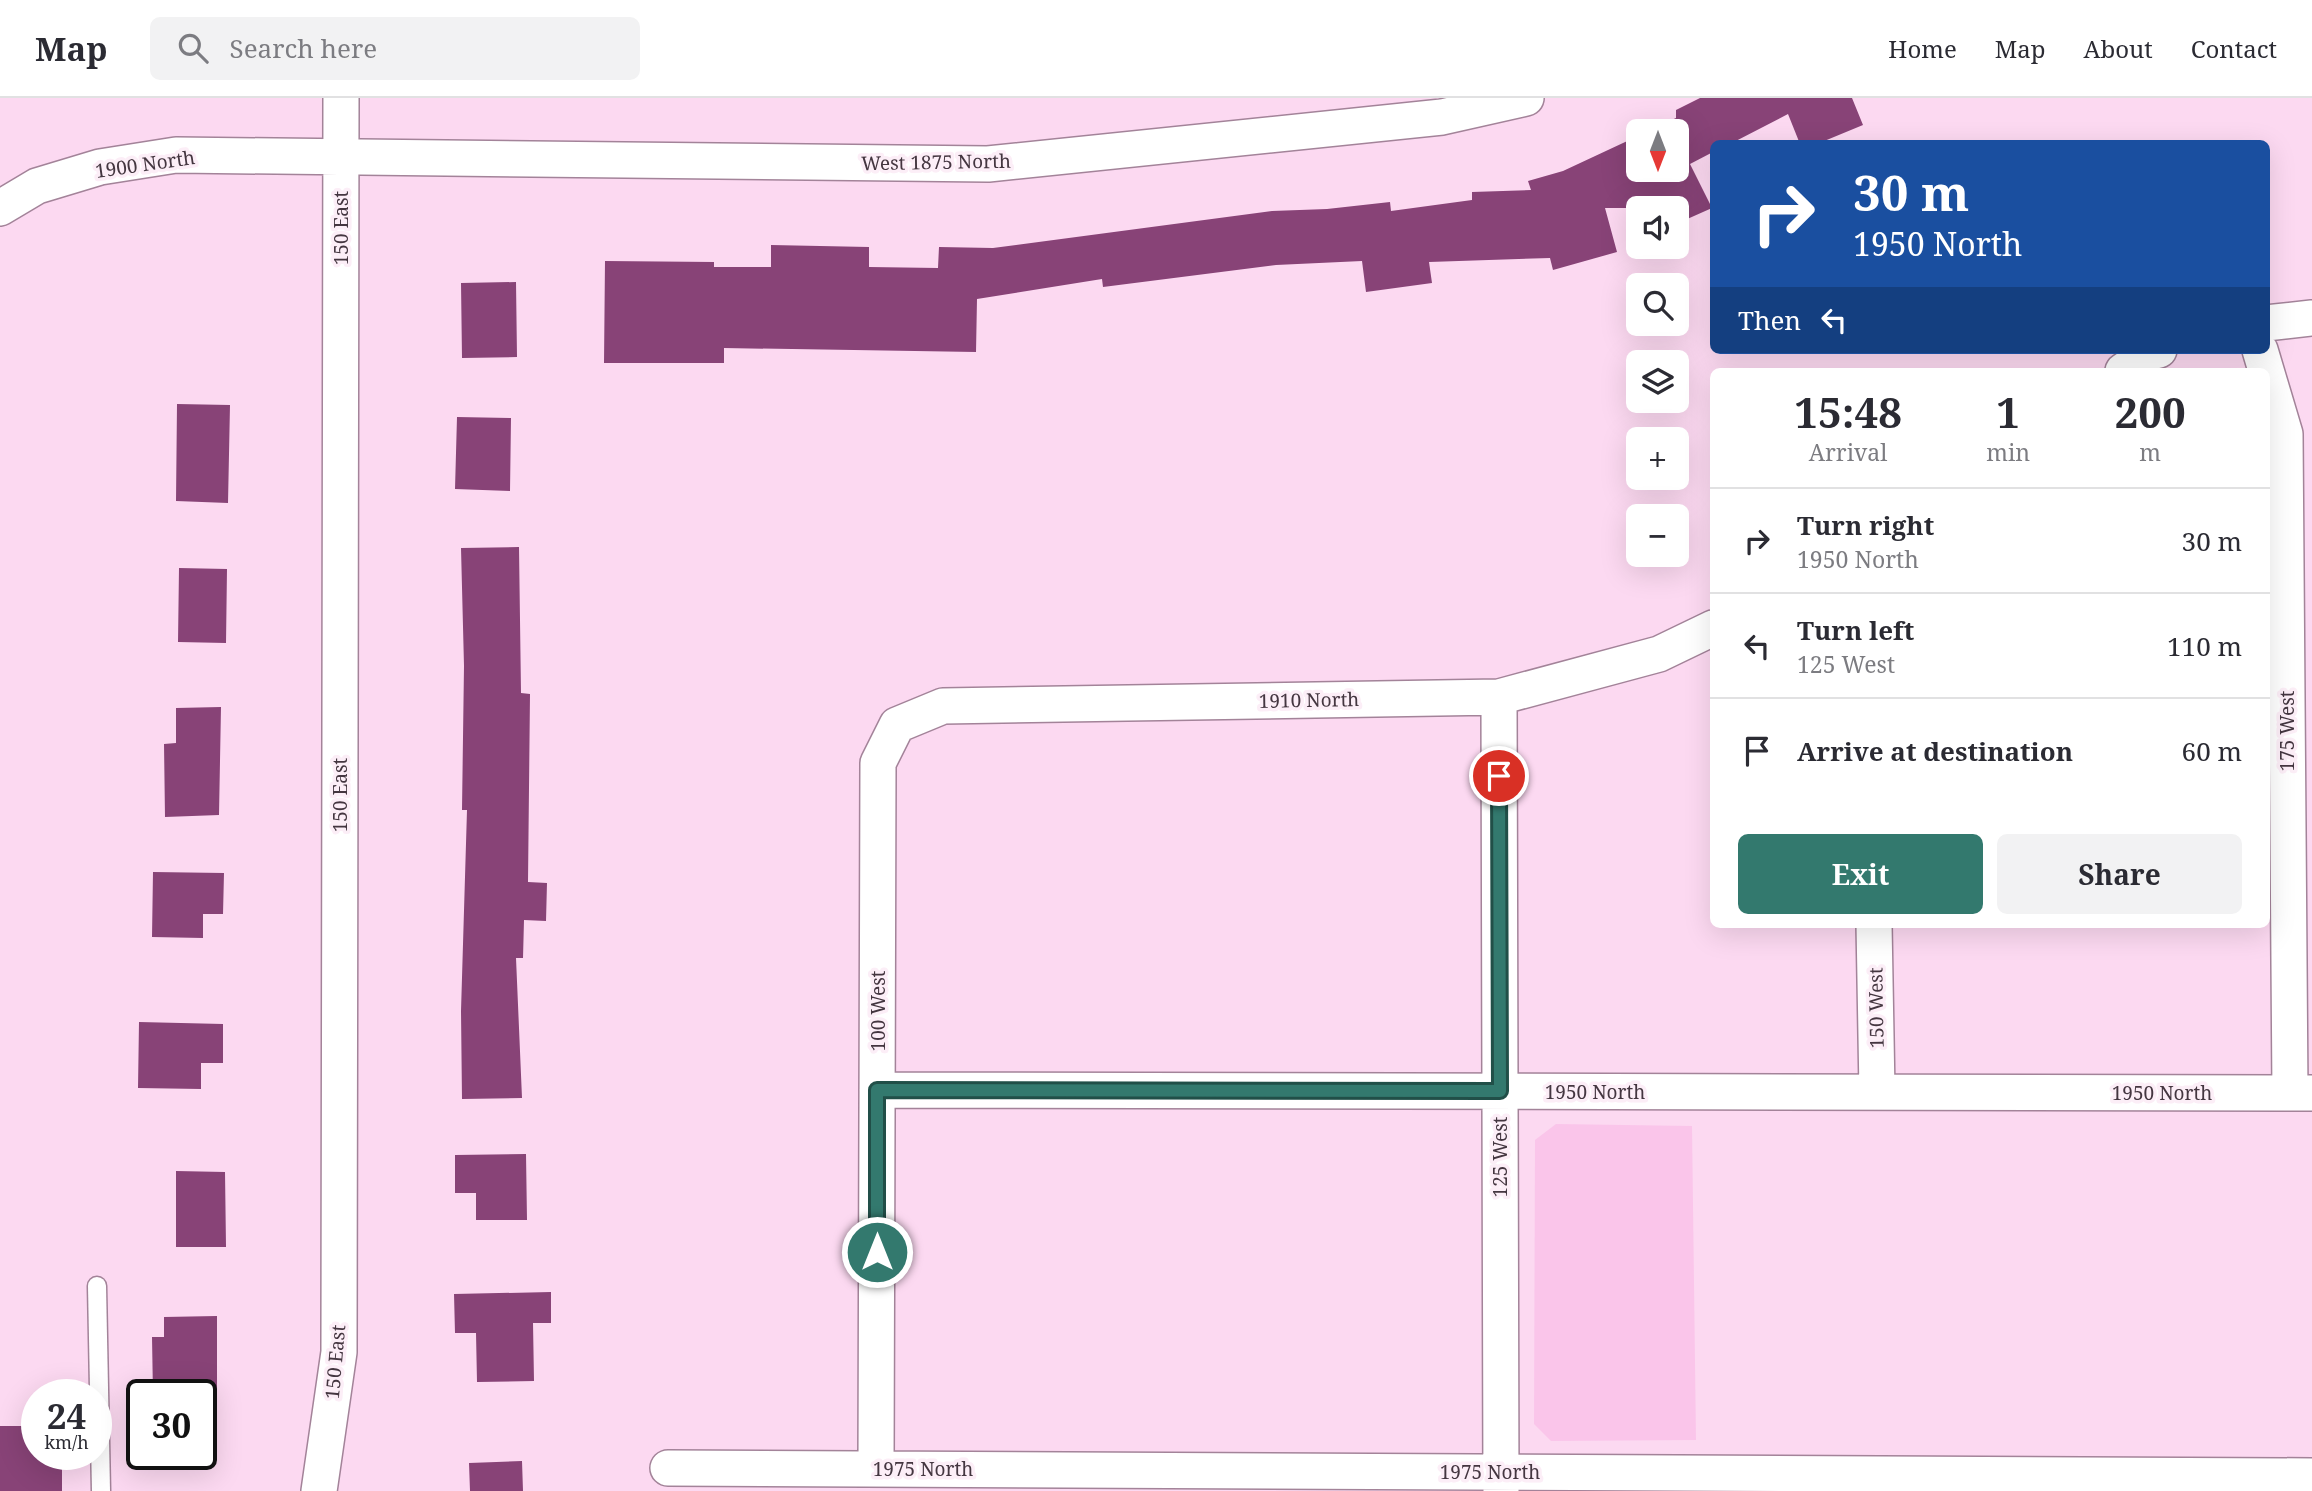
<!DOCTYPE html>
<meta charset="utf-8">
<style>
:root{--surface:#fff;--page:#f2f2f3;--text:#2b2b33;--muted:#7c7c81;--line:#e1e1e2;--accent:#33796e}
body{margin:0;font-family:"Noto Serif",serif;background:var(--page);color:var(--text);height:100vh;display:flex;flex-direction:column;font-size:26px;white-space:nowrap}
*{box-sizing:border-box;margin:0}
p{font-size:23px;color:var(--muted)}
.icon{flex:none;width:38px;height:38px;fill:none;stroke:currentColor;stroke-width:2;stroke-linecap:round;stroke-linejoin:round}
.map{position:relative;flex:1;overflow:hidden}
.side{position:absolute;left:1710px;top:270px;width:560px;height:560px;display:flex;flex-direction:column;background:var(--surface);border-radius:10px;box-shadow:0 7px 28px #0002}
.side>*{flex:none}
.top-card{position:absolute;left:1710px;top:42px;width:560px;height:214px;border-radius:10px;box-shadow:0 7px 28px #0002;background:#1a4fa0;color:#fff;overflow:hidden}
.needle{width:46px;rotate:180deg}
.buttons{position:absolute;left:1626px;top:21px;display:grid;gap:14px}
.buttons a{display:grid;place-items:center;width:63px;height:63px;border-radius:10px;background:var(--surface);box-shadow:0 7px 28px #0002;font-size:35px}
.speed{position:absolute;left:21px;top:1281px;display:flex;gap:14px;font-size:35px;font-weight:700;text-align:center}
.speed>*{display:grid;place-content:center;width:91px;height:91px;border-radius:50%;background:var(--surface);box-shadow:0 7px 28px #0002;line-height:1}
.speed small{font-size:18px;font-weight:400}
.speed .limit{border:4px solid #111;border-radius:10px;background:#fff;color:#111}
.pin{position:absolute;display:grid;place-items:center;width:60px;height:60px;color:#fff;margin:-30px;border:4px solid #fff;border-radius:50%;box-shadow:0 2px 7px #0007}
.me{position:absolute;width:77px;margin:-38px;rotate:0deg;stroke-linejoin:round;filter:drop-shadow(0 0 5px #0008)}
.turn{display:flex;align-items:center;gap:24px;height:147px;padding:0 28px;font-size:32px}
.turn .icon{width:91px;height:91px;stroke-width:2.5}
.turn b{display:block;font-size:49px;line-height:60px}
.then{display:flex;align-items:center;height:66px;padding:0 28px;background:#0003;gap:14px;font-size:26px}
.eta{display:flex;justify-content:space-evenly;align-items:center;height:119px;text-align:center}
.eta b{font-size:42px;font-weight:700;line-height:49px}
.primary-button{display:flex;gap:14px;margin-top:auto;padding:14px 28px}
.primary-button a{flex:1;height:80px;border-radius:10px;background:var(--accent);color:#fff;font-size:28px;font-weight:700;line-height:80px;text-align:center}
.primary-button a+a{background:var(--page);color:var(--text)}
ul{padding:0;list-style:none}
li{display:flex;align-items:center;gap:21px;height:105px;padding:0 28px;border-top:2px solid var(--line)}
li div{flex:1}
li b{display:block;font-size:26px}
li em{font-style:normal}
header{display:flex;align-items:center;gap:42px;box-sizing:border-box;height:98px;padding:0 35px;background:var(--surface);border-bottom:2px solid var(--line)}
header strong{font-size:33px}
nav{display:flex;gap:38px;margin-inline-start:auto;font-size:24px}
.search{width:490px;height:63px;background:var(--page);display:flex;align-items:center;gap:18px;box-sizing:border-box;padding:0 24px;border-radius:10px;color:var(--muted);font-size:26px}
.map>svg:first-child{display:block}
.green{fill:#fac5ea}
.building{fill:#884377}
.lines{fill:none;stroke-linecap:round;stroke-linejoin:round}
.lane-casing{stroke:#a38399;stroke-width:21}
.street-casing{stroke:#a38399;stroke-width:38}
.lane{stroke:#fff;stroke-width:18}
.street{stroke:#fff;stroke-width:35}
.route-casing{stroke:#214f48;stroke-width:18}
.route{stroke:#33796e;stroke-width:12}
.labels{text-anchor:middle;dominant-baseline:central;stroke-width:7;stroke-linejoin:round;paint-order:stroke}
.street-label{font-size:19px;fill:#443640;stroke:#fceef7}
</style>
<header>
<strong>Map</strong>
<div class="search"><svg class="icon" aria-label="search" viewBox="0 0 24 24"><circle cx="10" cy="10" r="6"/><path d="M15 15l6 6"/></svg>Search here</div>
<nav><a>Home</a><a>Map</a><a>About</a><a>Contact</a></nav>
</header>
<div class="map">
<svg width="2312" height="1393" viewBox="0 0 2312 1393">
<rect width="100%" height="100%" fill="#fcd9f1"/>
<path class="green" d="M1556,1026L1692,1028L1696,1342L1551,1343L1534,1326L1535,1042Z"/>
<path class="building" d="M1700,0H1852L1863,27L1817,46H1800L1788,16L1730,46H1713V54L1690,66L1712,110L1676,126V110H1605L1617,154L1553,172L1550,160L1429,164L1432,185L1366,194L1362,163L1276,167L1103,189L1102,181L977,201L976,254L724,250V265H604L605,163L714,164V169H771V147L869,149V169L938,170L939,149L993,150L1272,113L1327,111L1390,104L1391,113L1472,102V94L1531,92L1528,83L1563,73L1638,38V72H1676V33H1648L1676,20V12Z
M516,184L517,259L462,260L461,185Z
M177,306L230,307L228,405L176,403Z
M457,319L511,320L510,393L455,391Z
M519,449L521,595L530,596L528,784L547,785L546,823L524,822L523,860H516L522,1000L462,1001L461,913L467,712H462L464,568L461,450Z
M179,470L227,471L226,545L178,544Z
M221,609L219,717L165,719L164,646L176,645V610Z
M153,774L224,775L223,816H203V840L152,839Z
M139,924L223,926V965H201V991L138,990Z
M526,1056L527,1122H476V1095H455V1057Z
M176,1073L225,1074L226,1149H176Z
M551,1194V1225H533L534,1283L477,1284L476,1235H455L454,1196Z
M217,1218V1297H153L152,1239H164V1219Z
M0,1328H37V1356H62V1393H0Z
M522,1363L523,1393H470L469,1365Z"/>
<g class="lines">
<defs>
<path id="lane" d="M97,1188L101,1393"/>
<path id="street" d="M0,110L37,88L100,69L176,57L988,66L1442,19L1526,0
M2266,225L2312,220
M2260,252L2285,336L2290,995
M2123,273L2151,254L2159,252
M1499,599L1501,1393
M1874,826L1877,994
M877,992L2312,995
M668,1370L2312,1378
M876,1371L878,665L897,627L943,608L1499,599L1659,556L1713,530
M319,1393L339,1254L341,0"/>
</defs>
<use href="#lane" class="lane-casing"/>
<use href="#street" class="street-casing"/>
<use href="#lane" class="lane"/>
<use href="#street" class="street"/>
</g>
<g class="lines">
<defs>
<path id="route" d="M877,1154V992L1500,993L1499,678"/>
</defs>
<use href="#route" class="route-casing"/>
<use href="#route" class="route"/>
</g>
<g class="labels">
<g class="street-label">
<text transform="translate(936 64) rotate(-1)">West 1875 North</text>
<text transform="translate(145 66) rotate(-8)">1900 North</text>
<text transform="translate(341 130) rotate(-90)">150 East</text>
<text transform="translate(1309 602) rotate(-1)">1910 North</text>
<text transform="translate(2287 633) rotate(-90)">175 West</text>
<text transform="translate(340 697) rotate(-90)">150 East</text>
<text transform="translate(1876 910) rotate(-91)">150 West</text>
<text transform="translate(878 913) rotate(-90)">100 West</text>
<text x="1595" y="994">1950 North</text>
<text x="2162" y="995">1950 North</text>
<text transform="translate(1500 1059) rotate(-90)">125 West</text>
<text transform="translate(335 1264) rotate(-85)">150 East</text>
<text x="923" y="1371">1975 North</text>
<text x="1490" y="1374">1975 North</text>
</g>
</g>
</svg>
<div class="buttons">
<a><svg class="needle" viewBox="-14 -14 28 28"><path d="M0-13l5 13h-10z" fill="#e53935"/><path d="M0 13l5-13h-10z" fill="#7c7c81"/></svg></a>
<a><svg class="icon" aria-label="sound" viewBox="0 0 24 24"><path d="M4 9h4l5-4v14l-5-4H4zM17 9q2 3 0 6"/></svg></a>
<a><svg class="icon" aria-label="search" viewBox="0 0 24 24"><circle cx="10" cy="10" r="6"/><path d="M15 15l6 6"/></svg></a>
<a><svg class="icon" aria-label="layers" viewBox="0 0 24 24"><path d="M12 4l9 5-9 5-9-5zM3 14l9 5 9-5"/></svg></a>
<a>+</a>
<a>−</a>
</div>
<div class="speed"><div>24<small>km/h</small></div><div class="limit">30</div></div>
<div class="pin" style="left:1499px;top:678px;background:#d93025"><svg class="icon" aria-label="arrive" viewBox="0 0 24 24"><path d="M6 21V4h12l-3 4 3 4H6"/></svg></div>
<svg class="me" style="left:877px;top:1154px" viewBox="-20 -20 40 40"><circle r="17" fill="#33796e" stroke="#fff" stroke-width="3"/><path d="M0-11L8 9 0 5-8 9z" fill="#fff"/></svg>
<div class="top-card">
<div class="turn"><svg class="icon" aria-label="right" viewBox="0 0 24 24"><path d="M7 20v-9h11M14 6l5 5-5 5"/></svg><div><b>30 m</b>1950 North</div></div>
<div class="then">Then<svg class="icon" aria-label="left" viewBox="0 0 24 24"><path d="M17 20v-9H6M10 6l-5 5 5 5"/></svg></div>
</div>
<section class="side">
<div class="eta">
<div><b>15:48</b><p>Arrival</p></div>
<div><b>1</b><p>min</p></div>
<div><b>200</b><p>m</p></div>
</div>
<ul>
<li><svg class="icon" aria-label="right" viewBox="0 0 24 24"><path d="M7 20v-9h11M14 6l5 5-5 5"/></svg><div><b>Turn right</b><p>1950 North</p></div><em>30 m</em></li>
<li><svg class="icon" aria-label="left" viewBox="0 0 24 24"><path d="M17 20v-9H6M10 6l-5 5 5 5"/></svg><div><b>Turn left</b><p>125 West</p></div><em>110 m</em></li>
<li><svg class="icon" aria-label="arrive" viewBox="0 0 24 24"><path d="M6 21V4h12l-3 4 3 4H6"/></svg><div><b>Arrive at destination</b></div><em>60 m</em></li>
</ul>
<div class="primary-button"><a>Exit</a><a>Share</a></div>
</section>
</div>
